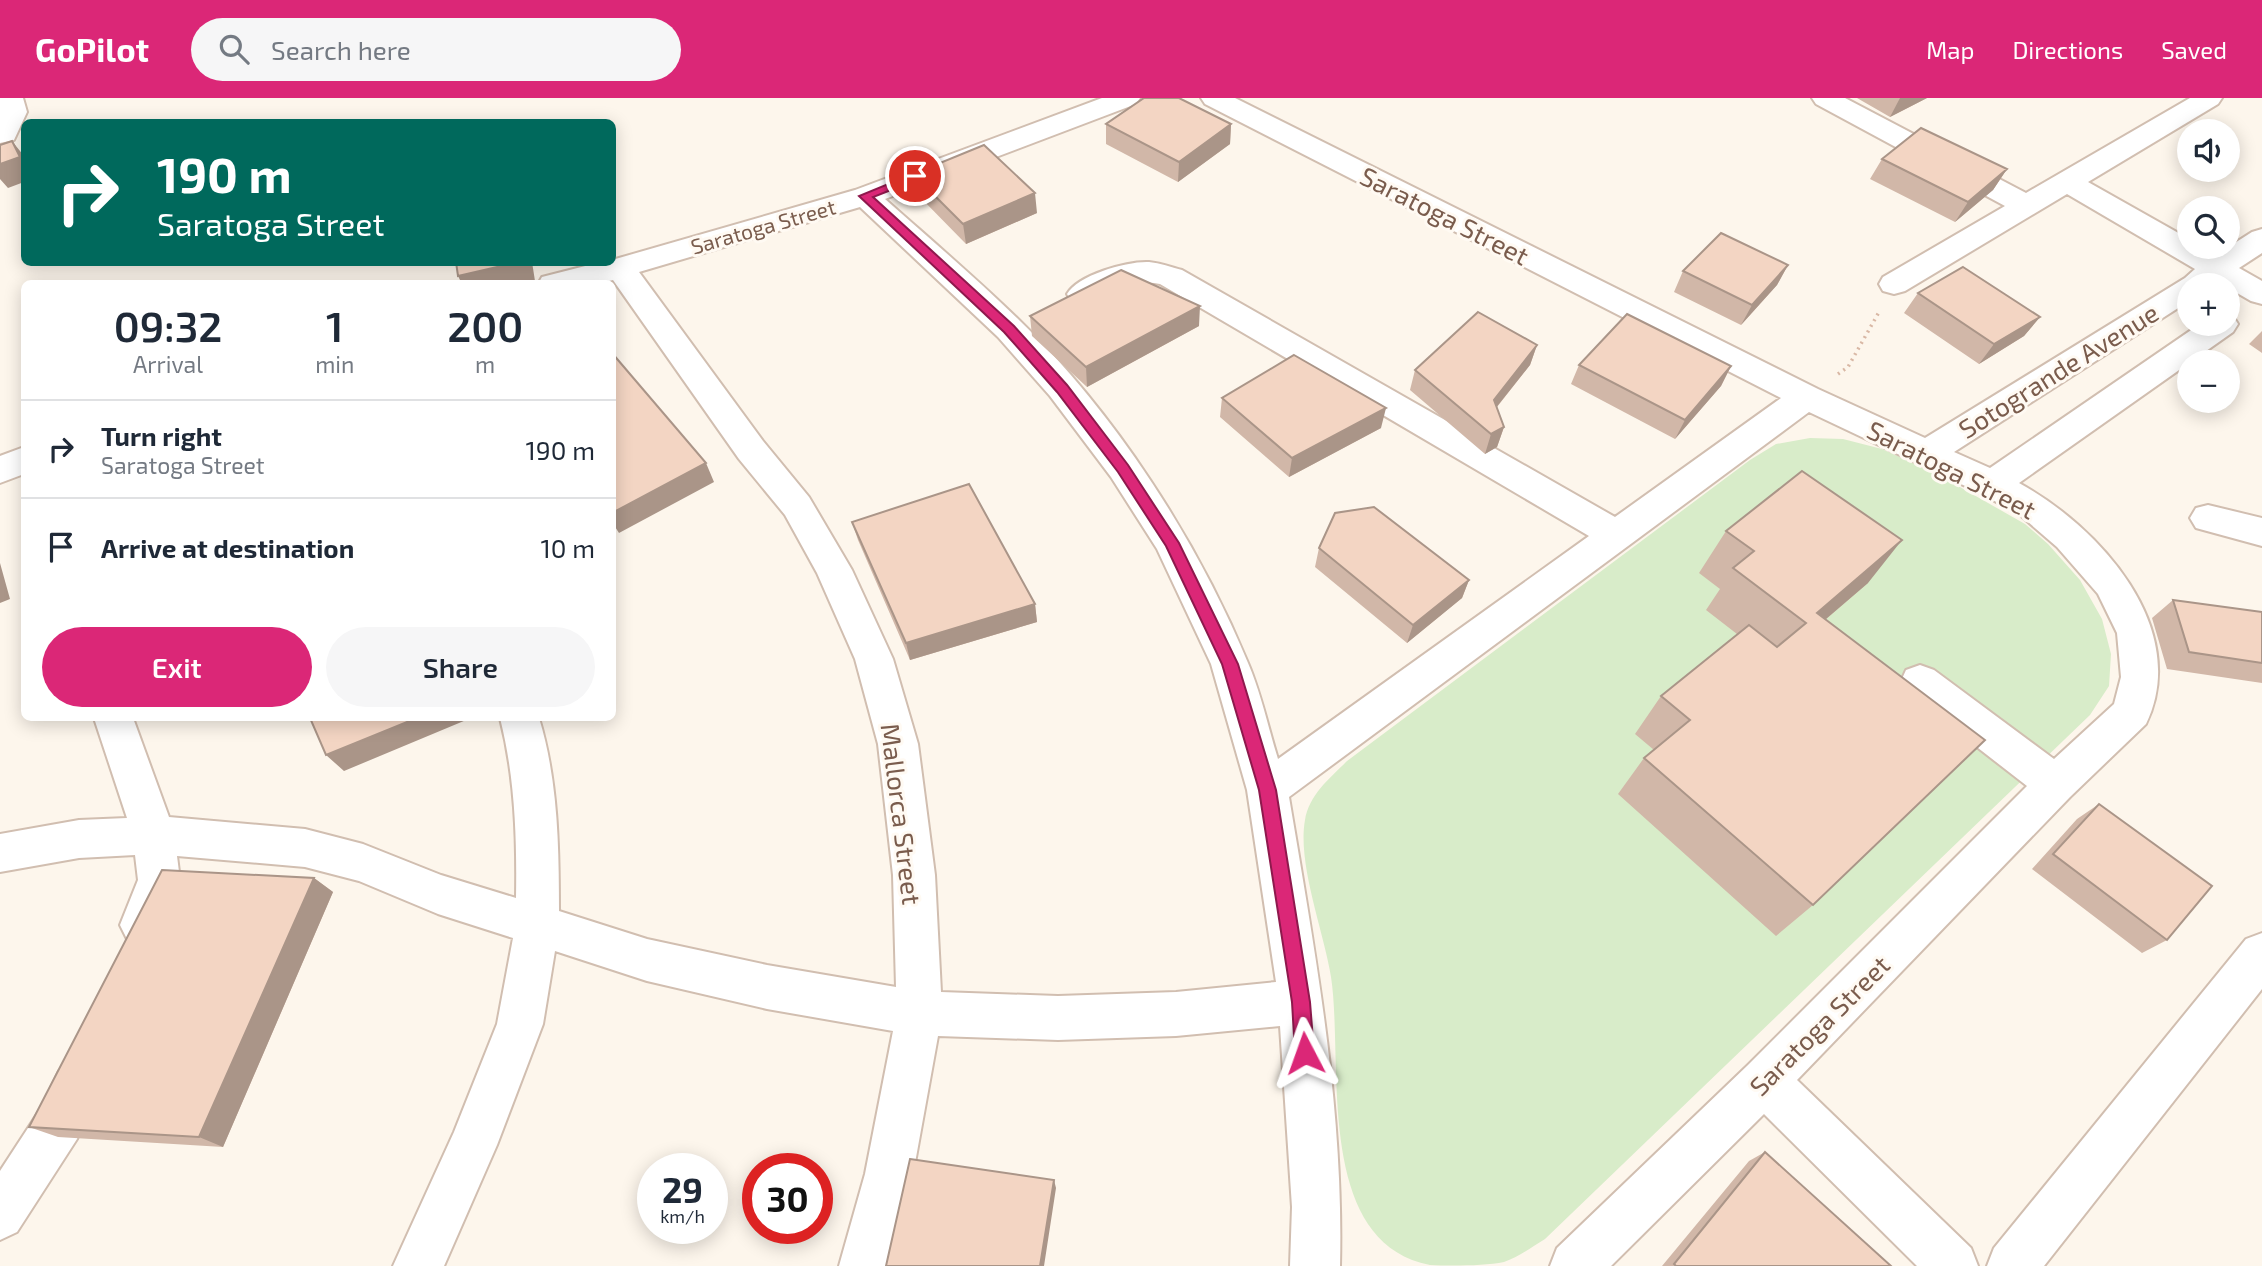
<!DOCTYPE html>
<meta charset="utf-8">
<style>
:root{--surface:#fff;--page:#f6f6f7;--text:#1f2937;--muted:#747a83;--line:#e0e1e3;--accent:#db2777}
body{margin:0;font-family:"Exo 2",sans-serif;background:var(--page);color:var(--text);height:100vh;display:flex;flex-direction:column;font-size:26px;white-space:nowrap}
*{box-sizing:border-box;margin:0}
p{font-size:23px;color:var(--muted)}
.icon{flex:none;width:38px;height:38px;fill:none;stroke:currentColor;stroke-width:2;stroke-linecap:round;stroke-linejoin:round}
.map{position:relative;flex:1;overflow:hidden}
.panel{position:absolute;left:21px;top:182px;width:595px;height:441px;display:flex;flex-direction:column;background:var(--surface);border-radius:10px;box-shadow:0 4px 18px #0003}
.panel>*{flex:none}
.guide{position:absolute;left:21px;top:21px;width:595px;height:147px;border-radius:10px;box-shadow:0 4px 18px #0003;background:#00695c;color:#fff;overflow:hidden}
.buttons{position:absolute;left:2177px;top:21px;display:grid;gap:14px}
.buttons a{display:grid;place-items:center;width:63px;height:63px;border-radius:50%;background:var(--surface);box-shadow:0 4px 18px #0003;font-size:35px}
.speed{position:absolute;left:637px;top:1055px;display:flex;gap:14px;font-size:35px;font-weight:700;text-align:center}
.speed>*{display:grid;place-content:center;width:91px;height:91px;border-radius:50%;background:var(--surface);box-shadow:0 4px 18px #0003;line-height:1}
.speed small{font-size:18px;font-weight:400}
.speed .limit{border:10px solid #d22;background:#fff;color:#111}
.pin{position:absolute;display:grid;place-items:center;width:60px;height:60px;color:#fff;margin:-30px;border:4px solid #fff;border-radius:50%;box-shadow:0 2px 7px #0007}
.me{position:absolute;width:77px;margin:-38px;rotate:356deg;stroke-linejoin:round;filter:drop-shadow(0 0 5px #0008)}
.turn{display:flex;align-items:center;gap:24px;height:147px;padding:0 21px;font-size:32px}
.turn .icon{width:91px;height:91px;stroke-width:2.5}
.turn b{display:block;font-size:49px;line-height:60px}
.eta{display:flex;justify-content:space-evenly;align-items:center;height:119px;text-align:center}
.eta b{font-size:42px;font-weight:600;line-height:49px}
.action{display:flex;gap:14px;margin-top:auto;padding:14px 21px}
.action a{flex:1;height:80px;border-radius:42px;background:var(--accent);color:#fff;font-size:28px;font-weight:600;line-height:80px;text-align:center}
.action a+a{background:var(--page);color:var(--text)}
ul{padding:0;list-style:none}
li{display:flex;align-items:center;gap:21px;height:98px;padding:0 21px;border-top:2px solid var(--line)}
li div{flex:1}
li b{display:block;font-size:26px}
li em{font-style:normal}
header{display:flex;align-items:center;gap:42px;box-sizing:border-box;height:98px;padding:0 35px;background:var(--accent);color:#fff}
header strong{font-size:33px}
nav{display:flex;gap:38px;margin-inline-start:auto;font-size:24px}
.search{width:490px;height:63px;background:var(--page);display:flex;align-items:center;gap:18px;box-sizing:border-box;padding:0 24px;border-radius:38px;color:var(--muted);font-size:26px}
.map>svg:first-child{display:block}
.green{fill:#d8ecc9}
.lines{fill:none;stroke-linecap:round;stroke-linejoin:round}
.minor-casing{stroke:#d1beb0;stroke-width:4}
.path{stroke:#d9b8a5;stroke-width:3.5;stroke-dasharray:2 4.5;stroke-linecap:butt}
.minor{fill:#fff;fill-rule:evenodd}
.wall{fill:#d1b7a8}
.shaded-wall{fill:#aa9588}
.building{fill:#f3d5c3;stroke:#aa9588;stroke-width:2}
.route{fill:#db2777;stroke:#8e194d;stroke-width:2}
.labels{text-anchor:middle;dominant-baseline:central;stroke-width:6;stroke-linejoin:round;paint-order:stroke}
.far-street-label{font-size:21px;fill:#7a5c4d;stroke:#fffaf3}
.street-label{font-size:26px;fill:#7a5c4d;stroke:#fffaf3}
</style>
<header>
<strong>GoPilot</strong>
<div class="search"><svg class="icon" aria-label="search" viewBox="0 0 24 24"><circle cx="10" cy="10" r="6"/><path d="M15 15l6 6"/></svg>Search here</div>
<nav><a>Map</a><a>Directions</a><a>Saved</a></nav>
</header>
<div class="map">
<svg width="2262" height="1168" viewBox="0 0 2262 1168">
<rect width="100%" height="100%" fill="#fdf6ec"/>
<path class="green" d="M1810,340L1843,341L1882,351L1937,376L2025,426L2048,446L2080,482L2102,521L2111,556L2109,588L2090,617L1545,1141C1532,1149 1518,1159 1504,1164C1484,1168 1450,1168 1430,1167C1313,1144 1344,964 1331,879C1324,834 1297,766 1305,722C1309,697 1330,680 1347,663L1750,362L1776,346Z"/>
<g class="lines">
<defs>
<path id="minor" d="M0,0H23L27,14L14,42L0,45Z
M1102,0H1140L1136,6L885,101C930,141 976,180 1019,222C1115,315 1197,442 1248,565C1261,595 1268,629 1278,661L1589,438L1160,186C1122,178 1101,212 1071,203L1067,196C1078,177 1127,163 1149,164C1160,165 1171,169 1182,172L1615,419L1781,300L1205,6L1201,0H1235L1818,291L1925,340L2185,180L2195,171L2067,96L1905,193L1894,196L1883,193L1879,186L1883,179L2005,108L1816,6L1812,0H1845L2026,95L2190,0H2222L2218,6L2088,84L2189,141V149H2202L2216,157L2252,134L2262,131V155L2239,170L2262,183V206L2251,203L2218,184L2213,187H2189V203L1954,354L1990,370L2200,226H2228V217L2233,218L2238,226L2233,234L2019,385C2098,428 2192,530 2146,626L2070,699L1797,982L1971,1150L1978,1168H1917L1764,1016L1611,1168H1550L1557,1150L1748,967L2027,688L1906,594L1901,583L1906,572L1920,567L1934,572L2054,661L2114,606L2121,579L2117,535L2098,496L2057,449L2020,417L1980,395L1809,314L1289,699C1315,854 1344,1010 1340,1168H1290L1292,1109L1280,928L1176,938L1058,942L938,938L913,1076L889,1168H839L865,1076L893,933L767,911L647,883L555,853L543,926L497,1047L444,1168H393L454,1034L497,926L513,840L438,816L359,783L305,769L177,758L180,782L157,841L142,848L127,841L120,827L138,782L135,757L79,760L0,774V736L79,722L127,720L94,620H133L169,719L305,731L363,746L441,777L516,800C517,740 515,679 500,620H539C558,682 559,749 559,813L647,841L767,867L896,889L893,777L878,646L855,561L817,475L785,417L739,361L613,182L597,186H538L542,179L601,164H612V162L855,92ZM860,109L998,239L1050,298L1111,379L1157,451L1211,566L1247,692L1276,884L1176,894L1058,898L941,894L935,777L918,646L893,561L852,472L809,399L763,343L639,174Z
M24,349V376L0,385V358Z
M2208,407L2262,420V448L2196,430L2190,420L2196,410Z
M2262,835V891L2044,1168H1987L1994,1150L2246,841Z
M75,966L91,973L98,989L77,1041L17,1134L0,1142V1073L43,1007L59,973Z"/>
</defs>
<use href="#minor" class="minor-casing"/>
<path class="path" d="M1838,276L1848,269L1879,214"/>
<use href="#minor" class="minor"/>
</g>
<path class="wall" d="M1857,0H1927L1890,19Z
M1106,26H1231L1230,46L1178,84L1106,46Z
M1882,61L2007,71L1993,92L1955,124L1870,81Z
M913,76L1037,115L966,146L917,96Z
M1788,167L1777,187L1741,227L1674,194L1683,173Z
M1918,195L2040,219L2024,238L1979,266L1904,215Z
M1030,218L1199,228L1087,289L1032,238Z
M2262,233V255L2249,246Z
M1537,247L1530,267L1497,309L1504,329L1497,349L1485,356L1410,292L1415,272Z
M1579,267L1731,268L1721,288L1675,341L1571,286Z
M1222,300L1381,330L1289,379L1220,319Z
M852,424L1035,506L1037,524L910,562L858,442Z
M1726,433L1868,485L1825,522L1813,807L1776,838L1618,696L1644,660L1654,652L1635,636L1661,598L1737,536L1706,512L1720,491L1699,475Z
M1319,450L1469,482L1462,500L1407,545L1315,469Z
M2173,502L2262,514V585L2167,571L2152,520Z
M2099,706L2167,842L2142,855L2032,771L2077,721Z
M314,780L333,794L223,1049L58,1039L29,1029Z
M1765,1054L1891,1168H1662L1749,1063Z"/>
<path class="shaded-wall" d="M1900,0H1927L1890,19Z
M1231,26L1230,46L1178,84L1179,64Z
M12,43L24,58V84L8,90L0,81V66Z
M2007,71L1993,92L1955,124L1968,104Z
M1035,95L1037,115L966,146L963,126Z
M519,164H532L535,183L525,186H462L458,178Z
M1788,167L1777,187L1741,227L1752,207Z
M1200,208L1199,228L1087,289L1086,269Z
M2040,219L2024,238L1979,266L1994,246Z
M1537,247L1530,267L1487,321L1494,302Z
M1731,268L1721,288L1675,341L1685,322Z
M1386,310L1381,330L1289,379L1292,360Z
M1504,329L1497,349L1485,356L1491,336Z
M706,365L714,384L619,435L612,424V415Z
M1902,442L1868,485L1785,556L1817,515Z
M0,465L10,501L0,505Z
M1469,482L1462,500L1407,545L1413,527Z
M1035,506L1037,524L910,562L906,545Z
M417,620H471L344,673L326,657Z
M314,780L333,794L223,1049L199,1039Z
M1054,1082L1056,1090L1044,1168H1040Z"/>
<path class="building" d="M1144,0H1179L1231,26L1179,64L1106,26Z
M1921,30L2007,71L1968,104L1882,61Z
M12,43L20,59L0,66V47Z
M984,47L1035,95L963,126L913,76Z
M1721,135L1788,167L1752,207L1683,173Z
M456,164H519L458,178Z
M1963,169L2040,219L1994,246L1918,195Z
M1121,172L1200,208L1086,269L1030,218Z
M1478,214L1537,247L1494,302L1504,329L1491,336L1415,272Z
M1627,216L1731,268L1685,322L1579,267Z
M612,255L706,365L612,415Z
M1294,257L1386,310L1292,360L1222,300Z
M1802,373L1902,442L1817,515L1985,642L1813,807L1644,660L1690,622L1661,598L1749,527L1777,549L1806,525L1733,470L1754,453L1726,433Z
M969,386L1035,506L906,545L852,424Z
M1374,409L1469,482L1413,527L1319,450L1335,415Z
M2173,502L2262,514V565L2189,554Z
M310,620H417L326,657Z
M2099,706L2212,788L2167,842L2053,756Z
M162,772L314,780L199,1039L29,1029Z
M1765,1054L1891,1168H1676L1674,1166Z
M910,1061L1054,1082L1040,1168H886Z"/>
<path class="route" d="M915,75L919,76V81L873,99L1014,228L1067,287L1128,367L1179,445L1238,566L1276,692L1310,904L1314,955L1312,962L1305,964L1298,962L1295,955L1292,904L1259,692L1222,566L1166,448L1118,374L1057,294L1004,234L859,98Z"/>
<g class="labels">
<g class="far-street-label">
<text transform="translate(763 128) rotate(-16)">Saratoga Street</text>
</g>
<g class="street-label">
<text transform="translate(1445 117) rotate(27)">Saratoga Street</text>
<text transform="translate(2058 272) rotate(-32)">Sotogrande Avenue</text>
<text transform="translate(1952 371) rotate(27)">Saratoga Street</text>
<text transform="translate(902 716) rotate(83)">Mallorca Street</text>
<text transform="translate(1819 927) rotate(-45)">Saratoga Street</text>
</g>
</g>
</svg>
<div class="buttons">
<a><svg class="icon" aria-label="sound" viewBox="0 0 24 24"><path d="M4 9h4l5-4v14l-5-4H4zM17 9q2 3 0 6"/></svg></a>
<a><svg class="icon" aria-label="search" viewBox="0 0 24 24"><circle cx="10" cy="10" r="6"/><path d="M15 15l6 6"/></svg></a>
<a>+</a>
<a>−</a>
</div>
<div class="speed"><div>29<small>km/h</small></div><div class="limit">30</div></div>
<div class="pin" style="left:915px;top:78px;background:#d93025"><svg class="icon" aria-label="arrive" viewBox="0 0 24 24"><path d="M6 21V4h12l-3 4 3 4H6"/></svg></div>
<svg class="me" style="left:1305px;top:955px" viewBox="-20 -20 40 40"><path d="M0-17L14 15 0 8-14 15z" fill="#db2777" stroke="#fff" stroke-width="4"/></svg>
<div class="guide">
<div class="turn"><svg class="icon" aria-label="right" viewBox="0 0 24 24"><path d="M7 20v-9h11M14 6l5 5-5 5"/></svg><div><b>190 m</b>Saratoga Street</div></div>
</div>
<section class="panel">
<div class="eta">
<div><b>09:32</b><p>Arrival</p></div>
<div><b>1</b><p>min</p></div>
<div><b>200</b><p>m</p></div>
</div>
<ul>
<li><svg class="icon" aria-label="right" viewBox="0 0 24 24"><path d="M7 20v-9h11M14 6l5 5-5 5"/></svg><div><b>Turn right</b><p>Saratoga Street</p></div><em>190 m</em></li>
<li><svg class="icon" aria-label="arrive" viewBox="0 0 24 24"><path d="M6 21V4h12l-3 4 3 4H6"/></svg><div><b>Arrive at destination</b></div><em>10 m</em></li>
</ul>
<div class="action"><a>Exit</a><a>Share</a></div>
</section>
</div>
